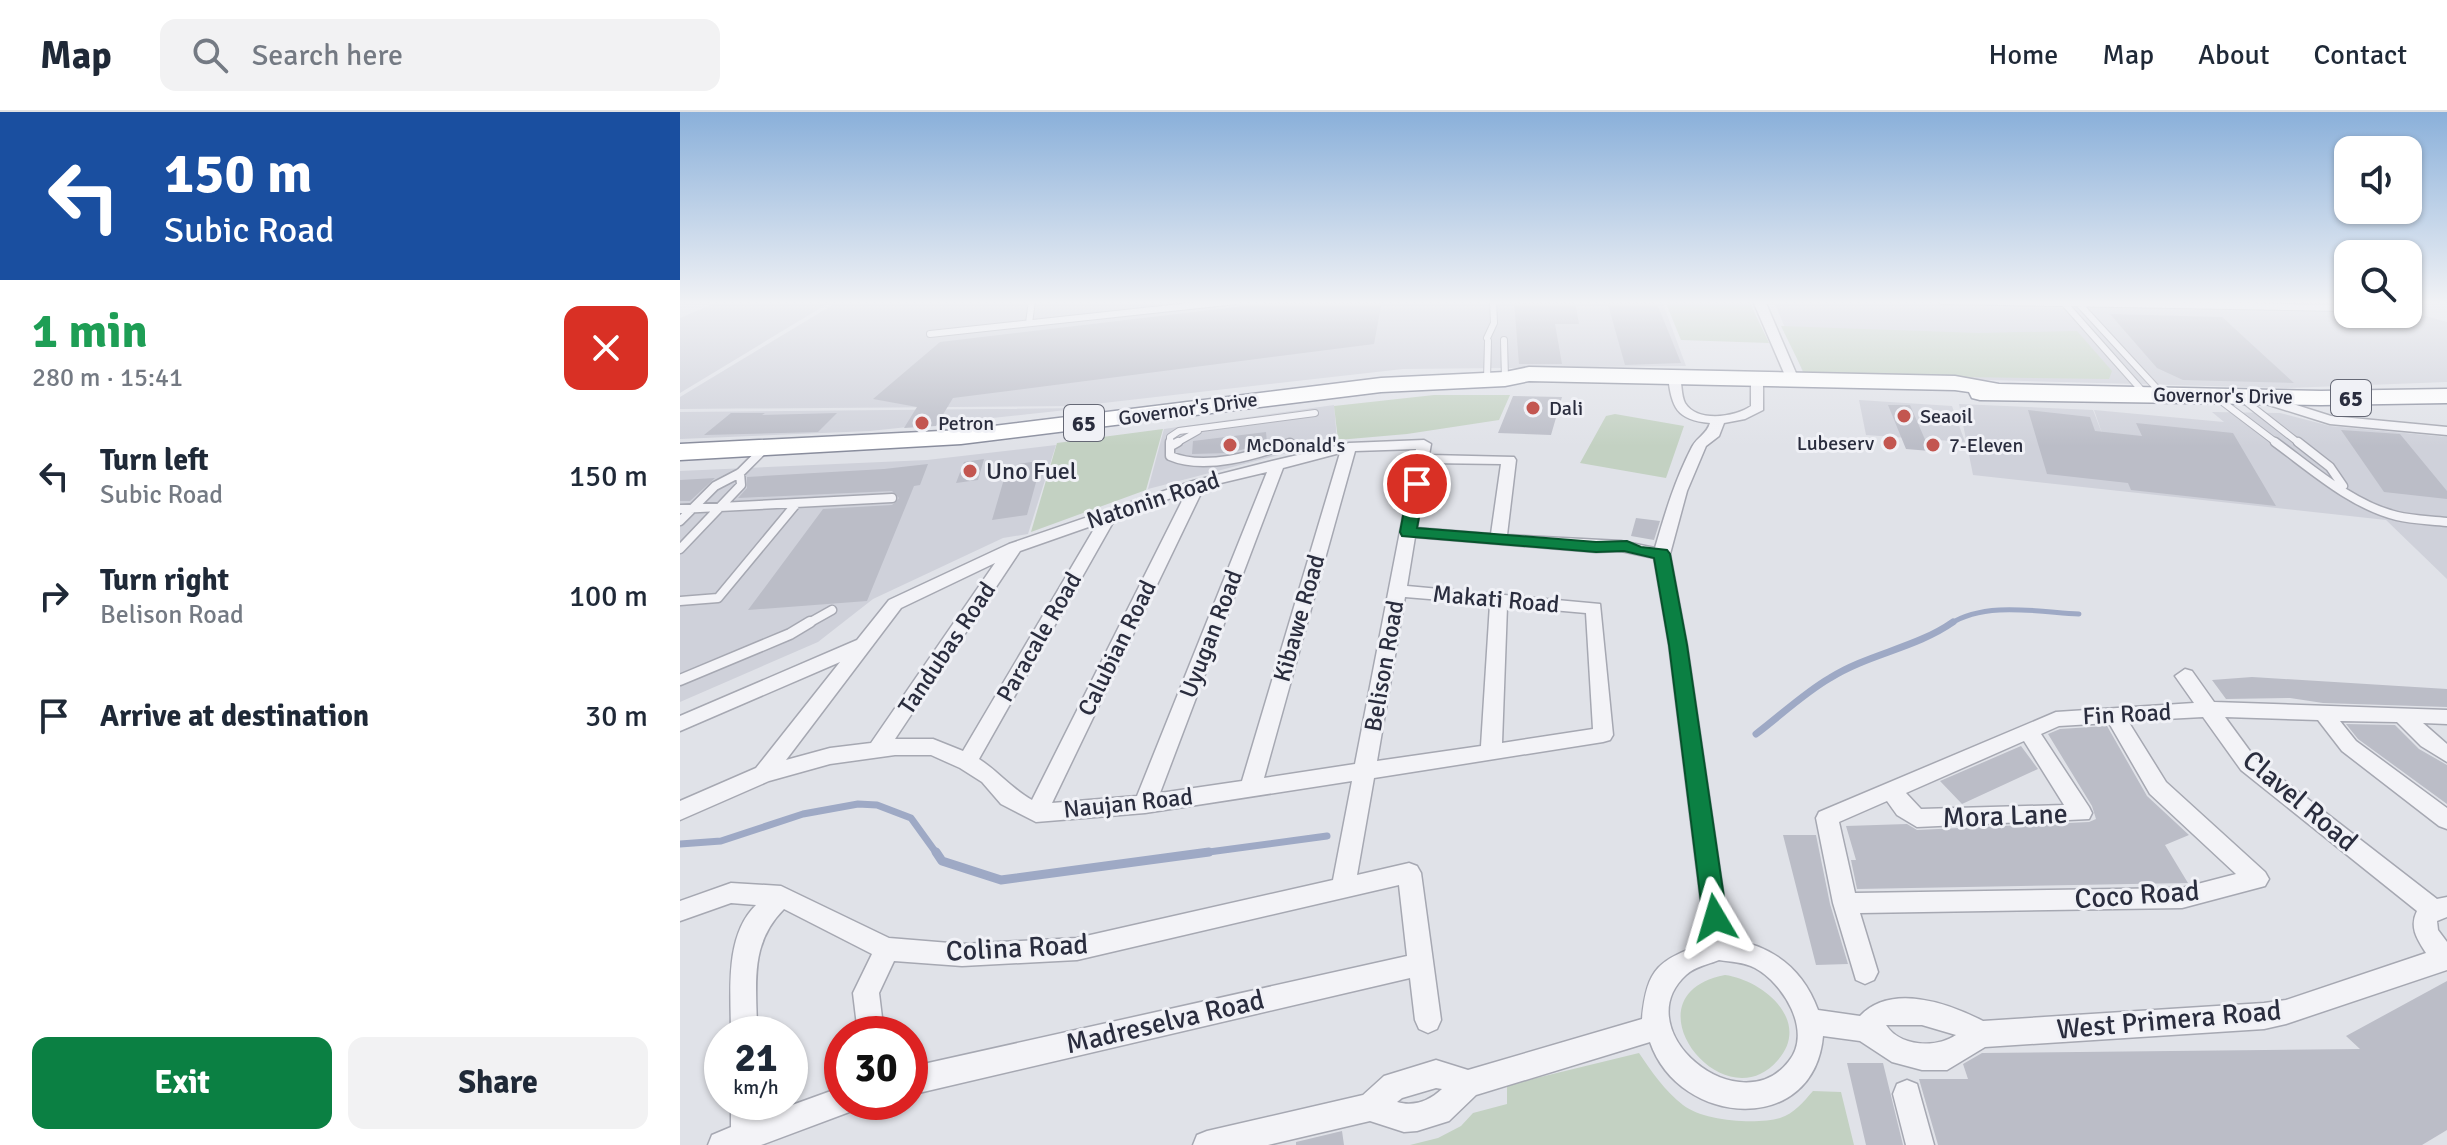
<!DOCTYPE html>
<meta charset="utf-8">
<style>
:root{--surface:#fff;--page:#f2f2f3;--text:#1f2937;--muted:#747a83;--line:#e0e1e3;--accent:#0b8043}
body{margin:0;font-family:Signika,sans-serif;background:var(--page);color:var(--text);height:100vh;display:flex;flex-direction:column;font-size:30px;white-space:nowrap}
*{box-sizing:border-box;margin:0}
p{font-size:26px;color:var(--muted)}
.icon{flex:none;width:44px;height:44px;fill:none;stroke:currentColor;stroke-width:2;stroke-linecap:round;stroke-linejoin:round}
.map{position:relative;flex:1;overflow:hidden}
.drawer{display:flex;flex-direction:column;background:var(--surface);width:680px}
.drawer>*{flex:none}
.guide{background:#1a4fa0;color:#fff;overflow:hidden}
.controls{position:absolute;left:1654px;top:24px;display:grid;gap:16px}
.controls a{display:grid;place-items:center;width:88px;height:88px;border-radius:16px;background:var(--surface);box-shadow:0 2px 6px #0004;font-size:40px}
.speed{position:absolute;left:24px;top:904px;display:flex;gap:16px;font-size:40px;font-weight:700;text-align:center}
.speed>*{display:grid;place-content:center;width:104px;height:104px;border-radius:50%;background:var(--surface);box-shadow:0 2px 6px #0004;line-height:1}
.speed small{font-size:20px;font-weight:400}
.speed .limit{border:12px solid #d22;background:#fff;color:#111}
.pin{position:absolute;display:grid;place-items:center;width:68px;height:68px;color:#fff;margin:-34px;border:4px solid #fff;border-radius:50%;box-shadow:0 2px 8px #0007}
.me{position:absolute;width:88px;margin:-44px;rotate:353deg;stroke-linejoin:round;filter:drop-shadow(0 0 6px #0008)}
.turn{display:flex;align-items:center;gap:28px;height:168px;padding:0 32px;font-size:36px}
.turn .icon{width:104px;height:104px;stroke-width:2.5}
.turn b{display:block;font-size:56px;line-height:68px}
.round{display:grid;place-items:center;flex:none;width:84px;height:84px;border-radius:16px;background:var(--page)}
.overview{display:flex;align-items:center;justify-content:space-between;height:136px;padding:0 32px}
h1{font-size:48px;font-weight:800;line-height:60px;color:#1e9e55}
.button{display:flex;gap:16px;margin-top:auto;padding:16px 32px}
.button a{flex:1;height:92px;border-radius:16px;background:var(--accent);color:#fff;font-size:32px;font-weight:800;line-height:92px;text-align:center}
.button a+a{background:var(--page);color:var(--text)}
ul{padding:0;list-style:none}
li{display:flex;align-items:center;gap:24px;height:120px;padding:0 32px}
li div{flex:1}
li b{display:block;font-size:30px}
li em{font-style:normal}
header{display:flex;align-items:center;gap:48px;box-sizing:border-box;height:112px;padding:0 40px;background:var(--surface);border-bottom:2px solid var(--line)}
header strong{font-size:38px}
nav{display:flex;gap:44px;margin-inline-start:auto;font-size:28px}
.search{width:560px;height:72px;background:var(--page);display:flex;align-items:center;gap:20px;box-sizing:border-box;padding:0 28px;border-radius:16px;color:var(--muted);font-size:30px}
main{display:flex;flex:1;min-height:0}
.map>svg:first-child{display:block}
.built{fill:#cfd1da}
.green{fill:#c3d1c2}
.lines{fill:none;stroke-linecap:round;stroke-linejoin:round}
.stream-far2{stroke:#9ea9c5;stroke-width:5}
.stream-far1{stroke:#9ea9c5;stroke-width:7}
.stream{stroke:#9ea9c5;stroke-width:9}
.building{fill:#bbbdc7}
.service-far2-casing{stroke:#a6a8b2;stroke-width:8}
.service-far1-casing{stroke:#a6a8b2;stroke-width:11}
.service-casing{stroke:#a6a8b2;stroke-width:13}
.minor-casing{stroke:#a6a8b2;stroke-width:3}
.trunk-casing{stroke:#898d9d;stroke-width:3}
.service-far2{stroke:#f3f3f7;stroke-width:6}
.service-far1{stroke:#f3f3f7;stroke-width:8}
.service{stroke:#f3f3f7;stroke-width:10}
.minor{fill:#f3f3f7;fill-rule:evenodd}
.trunk{fill:#fff;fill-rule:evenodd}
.route{fill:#0b8043;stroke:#07532c;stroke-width:2}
.poi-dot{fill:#c35650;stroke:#f0f1f6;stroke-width:3}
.labels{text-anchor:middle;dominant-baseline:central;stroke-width:6;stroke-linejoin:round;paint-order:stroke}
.far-street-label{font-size:20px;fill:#2a2d3e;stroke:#f0f1f6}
.far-poi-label{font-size:20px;fill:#2a2d3e;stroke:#f0f1f6;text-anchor:start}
.shield{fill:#f0f1f6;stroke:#656875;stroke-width:2}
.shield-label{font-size:22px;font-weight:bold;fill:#2a2d3e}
.poi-label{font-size:24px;fill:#2a2d3e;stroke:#f0f1f6;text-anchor:start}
.street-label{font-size:24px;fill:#2a2d3e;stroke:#f0f1f6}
.near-street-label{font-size:28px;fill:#2a2d3e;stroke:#f0f1f6}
</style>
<header>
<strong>Map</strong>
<div class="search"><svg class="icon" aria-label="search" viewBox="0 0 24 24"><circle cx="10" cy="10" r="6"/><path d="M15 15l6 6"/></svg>Search here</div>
<nav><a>Home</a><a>Map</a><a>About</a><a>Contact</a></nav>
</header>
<main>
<section class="drawer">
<div class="guide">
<div class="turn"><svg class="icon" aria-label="left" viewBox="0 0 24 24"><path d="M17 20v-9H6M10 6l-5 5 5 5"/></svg><div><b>150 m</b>Subic Road</div></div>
</div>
<div class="overview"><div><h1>1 min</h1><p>280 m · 15:41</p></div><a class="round" style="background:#d93025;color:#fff"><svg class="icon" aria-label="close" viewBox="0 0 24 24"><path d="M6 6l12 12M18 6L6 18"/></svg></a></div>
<ul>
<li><svg class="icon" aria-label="left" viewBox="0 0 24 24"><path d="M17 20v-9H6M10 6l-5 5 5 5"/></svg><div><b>Turn left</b><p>Subic Road</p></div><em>150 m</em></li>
<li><svg class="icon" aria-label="right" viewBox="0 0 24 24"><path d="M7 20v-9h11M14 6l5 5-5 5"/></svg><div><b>Turn right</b><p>Belison Road</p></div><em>100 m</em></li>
<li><svg class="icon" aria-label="arrive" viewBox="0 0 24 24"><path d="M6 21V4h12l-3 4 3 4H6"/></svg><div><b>Arrive at destination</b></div><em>30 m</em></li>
</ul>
<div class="button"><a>Exit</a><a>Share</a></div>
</section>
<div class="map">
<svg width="1767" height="1033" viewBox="0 0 1767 1033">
<rect width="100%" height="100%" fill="#e0e2e8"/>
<path class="built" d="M40,189H152L0,281V206Z
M159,189H982L1006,254L723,257L397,294L0,297V285Z
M1094,189H1668V202H1728V199L1767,210V270L1607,276L1124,263Z
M1179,288L1272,294L1285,330L1186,323Z
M1279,292L1413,298L1423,324L1414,298L1544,310L1532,300L1600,301L1650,314L1767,325V467L1706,408L1293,363Z
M654,293L657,328L468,377L484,317Z
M405,296L190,319L0,327V300Z
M376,333L348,422L323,426L193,487L138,530L0,590V359L247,348Z"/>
<path class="green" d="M985,189H1069L1089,231L1001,228Z
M1101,214L1298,221L1397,219L1432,259L1429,267L1125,263Z
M754,283H830L819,308L727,322L658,328L654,294Z
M935,302L1004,314L986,366L900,351L926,304Z
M483,317L466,378L351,420L377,331Z
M1045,863C1083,868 1132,909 1098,948C1043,1013 942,883 1045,863Z
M959,941C971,959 985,979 1003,993C1023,1009 1076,1013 1100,1006C1114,1002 1124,989 1133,979L1161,980L1174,1033H730L758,1026L781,1014L793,1001L827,992V973Z"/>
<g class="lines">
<path class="stream-far2" d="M1270,512C1305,489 1359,500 1399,502"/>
<path class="stream-far1" d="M1076,622C1100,604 1124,581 1150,566C1188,542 1236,536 1273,510
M0,732L41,729L123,702L178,692L197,693L231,706L257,742
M514,742L647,724"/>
<path class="stream" d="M256,740L262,749L321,768L529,740"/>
</g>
<path class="building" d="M606,189H702L694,232L273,286L256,314L224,316L237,295L193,287L260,230Z
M834,189H895L899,212H875L882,252H839Z
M927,189H976L1001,251L945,253Z
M1430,202L1542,205L1614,271L1503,268L1477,256Z
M833,284L882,285L871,323L818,321Z
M1208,293H1230L1250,339L1226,337Z
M1348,298L1410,305L1415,319L1462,324L1456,311L1553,321L1596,394L1451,378L1448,371L1367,362Z
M51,301H85L82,303L157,301L138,320L24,323Z
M1661,318L1720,322L1767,379V387L1704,380Z
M586,320L587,331L580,333L549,341L512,342L513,329Z
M304,347L298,368L276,371L284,350Z
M358,349L355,364L358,363L347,403L312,408L324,367L334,366L338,352Z
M248,352L240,373L234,374L187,489L68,498L143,397L212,393L219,386L212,379L58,386L67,376V365L204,357Z
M35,366L10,389H0V368Z
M956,406L980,409L974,428L951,424Z
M1572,565L1767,577V595L1643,591L1610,586L1546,587L1532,568Z
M1666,612L1715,613L1739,637L1767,653V692L1678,627Z
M1427,614L1467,684L1509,723L1485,733L1508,771L1177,777L1171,748H1176L1166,714L1227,712L1237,718L1409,710L1416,707L1412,694L1368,622L1380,617Z
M1341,634L1358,657L1282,692L1260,669Z
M1103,723H1136L1150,792L1168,852L1136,853Z
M1767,869V1018L1742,1033H1258L1239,967H1288L1283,952L1302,941L1680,937L1666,924Z
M1167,951H1203L1223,1033H1186Z
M662,1019L664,1033H616V1030Z"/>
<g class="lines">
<defs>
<path id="service-far2" d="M1262,189L1668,196
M1385,192L1465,282
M1399,192L1482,282
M349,211L352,189
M250,222L556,189
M807,226L814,211L813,189
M824,228L825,267
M807,267L808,229
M1536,285L1598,332
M1560,285L1620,332
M490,332V325L499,319L635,301
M495,332L518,319"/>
<path id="service-far1" d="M490,330V344C525,359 576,343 610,331
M1595,330C1632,357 1672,393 1717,404C1733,408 1751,408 1767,410
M1618,330L1650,355L1663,374
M491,334L498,330
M0,397L212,386
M0,409L35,374L60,361L84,337
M0,437L61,373L60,361
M0,489L38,486L116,392
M127,512L152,498"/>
<path id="service" d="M0,568L110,522L130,510"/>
<path id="minor" d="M1073,189H1085L1119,268L1118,271L1107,268Z
M994,261L1000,265C1002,273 1001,283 1005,291C1017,311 1056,305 1071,294V267L1077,263L1083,267V298L1065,307L1044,311L1039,324L1026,334L1007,379L990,442L1007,533L1050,827C1093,834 1123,857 1138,898L1180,904C1211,871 1268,891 1303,909L1584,891L1606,888L1746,841C1737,827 1729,815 1737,799L1561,658L1523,605L1448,609L1486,670L1585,760L1589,767L1585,774L1502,796L1180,801L1198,860L1194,868L1185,872L1176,868L1153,791L1136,706L1139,700L1376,600L1514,591L1495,564L1505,557L1512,559L1534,590L1767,598V612L1743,611L1767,632V650L1741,634L1717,610L1660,609L1676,629L1767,696V717L1759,714L1662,639L1638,608L1545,605L1575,646L1757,787L1767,785V805L1757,809L1758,818L1767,830V858L1606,912L1584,917L1305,935L1267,958H1242L1212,950L1180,929L1143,924C1134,1025 999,1015 970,930L796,983L769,1009L737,1019L724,1020L690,1009L588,1033H513L517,1023L527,1019L683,983L704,964L756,948L788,958L962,907C967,855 979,848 1026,831L989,533L974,446L941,439L916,440L735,425L727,474L920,492L933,623L930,628L923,630L694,666L677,763L729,751L737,754L741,761L761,908L757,917L748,921L739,917L735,908L730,866L230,983V955L727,844L719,773L397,848L282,854L214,849L199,881L204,922H178L173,881L192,842L104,797C68,833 77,875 77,922H51C51,881 44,824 76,793L51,791L0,809V789L51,771L101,774L209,826L282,832L397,826L653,768L672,669L465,701L356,710L321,692L302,670L280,656L251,643H215L150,652L89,669L0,708V689L76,656L160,550L0,619V604L177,528L209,488L329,432L513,369L592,349L669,331L744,328L751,332L749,343L834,345L836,348L827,423L941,429L975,436C985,401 995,368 1012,335C1017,325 1027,322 1030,311C996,308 992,295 988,265ZM736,337L675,652L584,666L675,339ZM660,341L562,669L480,681L603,356ZM748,351L821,352L811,422L737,416ZM587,360L457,684L372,691L524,375ZM506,381L352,688C332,677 318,659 299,647L436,405ZM417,412L283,639L253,627H215L340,439ZM315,451L191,631L150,636L106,648L221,496ZM725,485L810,492L801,634L697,649ZM827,494L906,501L913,617L822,631ZM1429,611L1470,682L1556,762L1502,776L1175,781L1159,710L1207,689L1217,703L1237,715L1409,707L1412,701L1409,695L1361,622L1379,614ZM1344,629L1384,693L1241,697L1226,681ZM1039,848C1051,850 1064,850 1075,856C1103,871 1133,919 1109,949C1060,1013 945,919 1006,863C1014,855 1029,852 1039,848ZM1206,913H1242L1276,923C1255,937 1219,934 1206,913ZM756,976L762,977C749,989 734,995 717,990L722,986Z
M1578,281L1651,304L1767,315V323L1650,312L1573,288L1571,285Z
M1227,968L1237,972L1254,1033H1226L1213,982L1217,972Z
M162,975V990H176L172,999L81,1033H28L32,1023L51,1015V990H79V1005Z"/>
<path id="trunk" d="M849,255L1275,264L1319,272L1641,279L1767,277V291L1641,293L1300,288L1292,286L1289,280L1275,278L849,269L825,274L701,280L281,332L0,348V332L281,318L701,266L825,260Z"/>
</defs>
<use href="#service-far2" class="service-far2-casing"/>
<use href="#service-far1" class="service-far1-casing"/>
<use href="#service" class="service-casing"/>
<use href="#minor" class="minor-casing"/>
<use href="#trunk" class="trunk-casing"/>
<use href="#service-far2" class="service-far2"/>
<use href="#service-far1" class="service-far1"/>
<use href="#service" class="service"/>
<use href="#minor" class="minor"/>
<use href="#trunk" class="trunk"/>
</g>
<linearGradient id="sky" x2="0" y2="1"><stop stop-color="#8ab0da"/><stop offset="0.57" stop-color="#f1f2f5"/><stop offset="1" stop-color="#f1f2f5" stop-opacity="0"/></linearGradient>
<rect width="1767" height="334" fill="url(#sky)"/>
<path class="route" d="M737,367L745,372L737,416L916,430L947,429L961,435L987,438L990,442L1007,533L1047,806L1043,814L1035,817L1026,814L1023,806L989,533L974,446L944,439L916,440L722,424L720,420L729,372Z"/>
<g class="poi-dot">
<circle cx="853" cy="296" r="8"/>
<circle cx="1224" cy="304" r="8"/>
<circle cx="242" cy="311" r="8"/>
<circle cx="1210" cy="331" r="8"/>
<circle cx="550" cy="333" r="8"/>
<circle cx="1253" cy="333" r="8"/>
<circle cx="290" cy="359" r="8"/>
</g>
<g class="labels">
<g class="far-street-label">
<text transform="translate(1543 284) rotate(1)">Governor's Drive</text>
<text transform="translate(508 297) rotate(-8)">Governor's Drive</text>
</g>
<g class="far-poi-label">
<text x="869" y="296">Dali</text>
<text x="1240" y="304">Seaoil</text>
<text x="258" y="311">Petron</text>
<text x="1194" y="331" text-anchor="end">Lubeserv</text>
<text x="566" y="333">McDonald's</text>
<text x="1269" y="333">7-Eleven</text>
</g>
<g class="shield">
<rect x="1651" y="268" width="40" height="36" rx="6"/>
<rect x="384" y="293" width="40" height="36" rx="6"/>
</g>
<g class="shield-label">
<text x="1671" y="286">65</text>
<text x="404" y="311">65</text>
</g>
<g class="poi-label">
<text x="306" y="359">Uno Fuel</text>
</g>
<g class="street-label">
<text transform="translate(473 388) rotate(-18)">Natonin Road</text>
<text transform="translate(816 487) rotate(5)">Makati Road</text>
<text transform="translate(619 506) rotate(-74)">Kibawe Road</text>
<text transform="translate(531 522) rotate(-69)">Uyugan Road</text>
<text transform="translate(359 525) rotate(-60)">Paracale Road</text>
<text transform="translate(267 536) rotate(-56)">Tandubas Road</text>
<text transform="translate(437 536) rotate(-64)">Calubian Road</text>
<text transform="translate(704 554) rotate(-80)">Belison Road</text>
<text transform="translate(1447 602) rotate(-3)">Fin Road</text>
<text transform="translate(448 691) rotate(-6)">Naujan Road</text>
</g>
<g class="near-street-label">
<text transform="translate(1620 689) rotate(40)">Clavel Road</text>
<text transform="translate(1325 704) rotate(-2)">Mora Lane</text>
<text transform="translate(1457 783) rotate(-4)">Coco Road</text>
<text transform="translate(337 836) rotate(-3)">Colina Road</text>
<text transform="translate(1489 908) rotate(-5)">West Primera Road</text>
<text transform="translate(485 910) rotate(-13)">Madreselva Road</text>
</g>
</g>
</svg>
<div class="controls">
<a><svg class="icon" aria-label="sound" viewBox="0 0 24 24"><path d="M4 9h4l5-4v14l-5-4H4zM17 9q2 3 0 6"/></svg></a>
<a><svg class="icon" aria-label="search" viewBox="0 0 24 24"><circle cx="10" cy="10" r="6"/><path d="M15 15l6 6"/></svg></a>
</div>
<div class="speed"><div>21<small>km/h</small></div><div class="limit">30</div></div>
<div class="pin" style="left:737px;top:372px;background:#d93025"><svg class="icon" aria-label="arrive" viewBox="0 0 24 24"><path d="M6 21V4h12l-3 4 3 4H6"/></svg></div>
<svg class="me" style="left:1035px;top:806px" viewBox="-20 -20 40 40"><path d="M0-17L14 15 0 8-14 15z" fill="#0b8043" stroke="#fff" stroke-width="4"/></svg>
</div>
</main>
